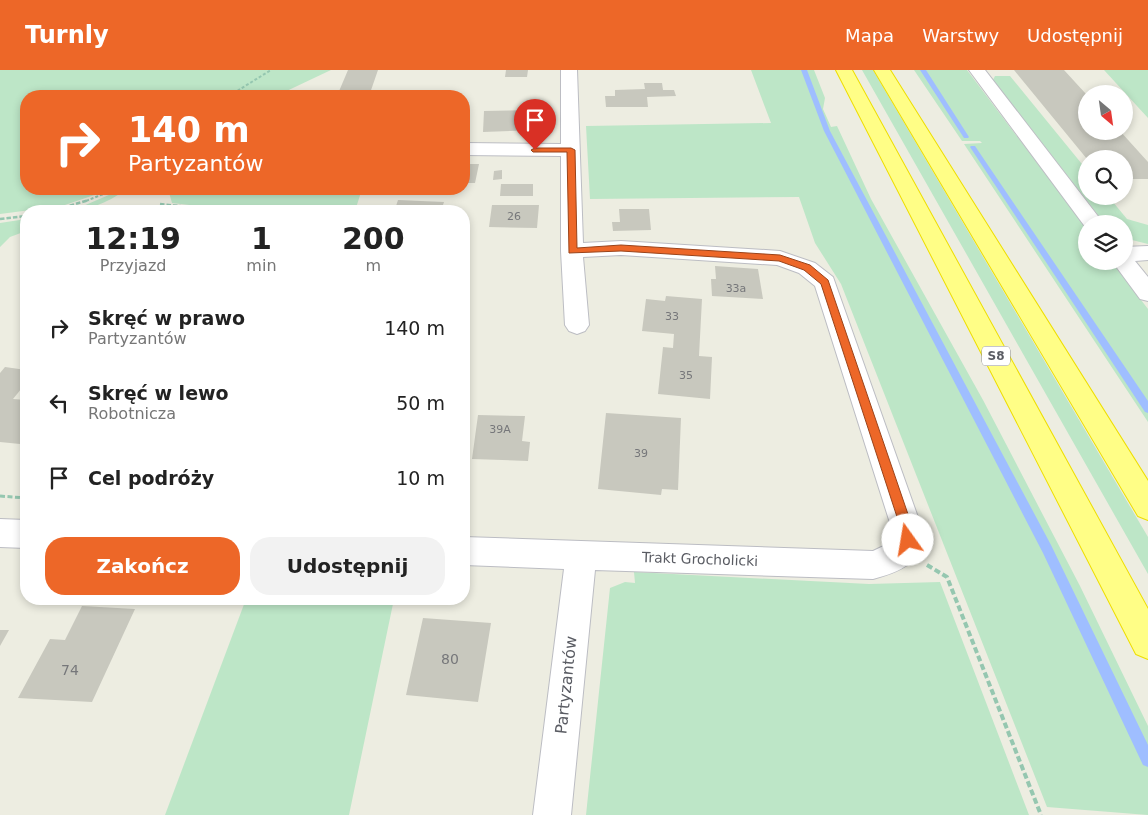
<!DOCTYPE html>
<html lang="pl">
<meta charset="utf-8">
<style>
:root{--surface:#fff;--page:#f2f2f2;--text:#222;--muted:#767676;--accent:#ed6728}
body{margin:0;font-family:"DejaVu Sans",sans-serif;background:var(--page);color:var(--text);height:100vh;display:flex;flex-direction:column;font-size:19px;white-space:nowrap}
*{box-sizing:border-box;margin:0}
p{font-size:16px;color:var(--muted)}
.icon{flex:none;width:28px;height:28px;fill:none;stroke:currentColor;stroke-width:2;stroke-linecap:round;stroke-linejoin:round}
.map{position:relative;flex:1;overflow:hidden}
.drawer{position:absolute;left:20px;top:135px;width:450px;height:400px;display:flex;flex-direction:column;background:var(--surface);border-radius:20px;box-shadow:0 2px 8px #0003}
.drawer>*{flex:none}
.hud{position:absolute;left:20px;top:20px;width:450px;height:105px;border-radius:20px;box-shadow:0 2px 8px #0003;background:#ed6728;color:#fff;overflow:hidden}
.needle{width:32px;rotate:151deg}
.controls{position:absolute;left:1078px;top:15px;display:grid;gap:10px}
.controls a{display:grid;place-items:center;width:55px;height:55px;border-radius:50%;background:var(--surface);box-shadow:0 2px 8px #0003;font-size:25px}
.pin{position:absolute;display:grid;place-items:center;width:42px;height:42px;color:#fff;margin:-51px -21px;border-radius:50% 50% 50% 0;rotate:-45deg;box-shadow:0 0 5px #0007}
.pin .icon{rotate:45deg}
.me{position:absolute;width:55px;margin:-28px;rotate:347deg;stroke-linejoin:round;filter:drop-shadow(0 0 4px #0008)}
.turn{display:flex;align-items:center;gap:18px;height:105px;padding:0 25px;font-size:22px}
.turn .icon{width:65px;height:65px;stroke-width:2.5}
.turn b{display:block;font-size:35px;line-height:42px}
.eta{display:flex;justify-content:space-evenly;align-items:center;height:85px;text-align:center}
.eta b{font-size:30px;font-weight:700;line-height:35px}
.button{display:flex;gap:10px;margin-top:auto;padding:10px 25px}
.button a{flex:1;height:58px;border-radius:20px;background:var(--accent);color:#fff;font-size:20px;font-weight:700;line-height:58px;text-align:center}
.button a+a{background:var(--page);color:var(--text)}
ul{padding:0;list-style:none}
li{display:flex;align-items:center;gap:15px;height:75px;padding:0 25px}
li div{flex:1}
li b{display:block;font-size:19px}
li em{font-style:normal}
header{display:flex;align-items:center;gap:30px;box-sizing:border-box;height:70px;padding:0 25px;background:var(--accent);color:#fff}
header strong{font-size:24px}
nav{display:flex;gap:28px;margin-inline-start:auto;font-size:18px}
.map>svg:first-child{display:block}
.green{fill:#bde6c7}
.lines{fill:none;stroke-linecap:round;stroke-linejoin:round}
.stream{fill:#9fbeff;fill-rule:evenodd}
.building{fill:#c8c8be}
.minor-casing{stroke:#bcbdc3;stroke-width:2}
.highway-casing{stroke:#eede00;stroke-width:2}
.path-far3{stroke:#95c7b0;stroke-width:2;stroke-dasharray:3 2;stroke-linecap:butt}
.path-far2{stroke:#95c7b0;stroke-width:2.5;stroke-dasharray:4.5 2;stroke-linecap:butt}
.path-far1{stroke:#95c7b0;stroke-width:3;stroke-dasharray:5 2.5;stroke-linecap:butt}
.path{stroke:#95c7b0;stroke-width:4;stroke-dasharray:6 3;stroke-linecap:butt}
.minor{fill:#fff;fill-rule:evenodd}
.highway{fill:#fffe86;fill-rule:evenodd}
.route{fill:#ed6728;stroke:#9a431a}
.labels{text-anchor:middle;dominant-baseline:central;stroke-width:5;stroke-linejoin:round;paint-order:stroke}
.number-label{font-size:11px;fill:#76777a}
.shield{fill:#fff;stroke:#8c8d92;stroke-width:1}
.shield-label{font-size:12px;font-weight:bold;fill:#5a5c63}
.street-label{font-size:14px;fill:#5a5c63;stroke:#fff}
.near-number-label{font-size:14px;fill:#76777a}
.near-street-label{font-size:16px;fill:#5a5c63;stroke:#fff}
</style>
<header>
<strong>Turnly</strong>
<nav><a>Mapa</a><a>Warstwy</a><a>Udostępnij</a></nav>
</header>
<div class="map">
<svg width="1148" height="745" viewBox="0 0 1148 745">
<rect width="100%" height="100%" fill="#edede1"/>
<path class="green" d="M0,0H331L276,26H26V119H112L62,136L0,144Z
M751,0H814L825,28L823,39L831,57L837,56L871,129L983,330L1080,516L1148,656V745L1047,737L841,214L815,173L799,127L590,129L586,56L771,53Z
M862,0H873L1148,467V504Z
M914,0H967L1086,158V191H1111L1148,239V352L964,74L982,73L980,71H962Z
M1104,0H1148V48Z
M995,6H1010L1086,99V126H1108L1127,149L1148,155V174L1124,168V154H1105L993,10Z
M123,119H126C108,134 85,141 62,141L83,136Z
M168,119H362L355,141H241L172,133Z
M26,149V161L10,167L0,177V153Z
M634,502L869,514L940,512L1029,745H586L610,518L625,512L635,513Z
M246,529H394L349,745H165Z"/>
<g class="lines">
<path class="stream" d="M801,0H807L830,61L1051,475L1148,675V697L1143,695L1043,483L824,61Z
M920,0H926L969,67L968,68H964Z
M971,76H975L1148,331V343L1145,342L970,77Z"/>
</g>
<path class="building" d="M348,0H378L369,26H337Z
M506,0H528L527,7H505Z
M1014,0H1064L1086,24V61H1120L1148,92V109H1124V89H1087Z
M644,13H662L663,20H674L676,26L647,27L648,37H606L605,26H615V20L645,19Z
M538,40L539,60L483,62L484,41Z
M464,94H479L475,113H464Z
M502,100V109L493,110L494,101Z
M501,114H533V126H500Z
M374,119H427L426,125H401V122L373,123Z
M398,130L444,132L441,141H376L379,135L396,136Z
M492,135H539L537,158L489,157Z
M619,139H649L651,160L613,161L612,152H620Z
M715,196L758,199L763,229L712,226L711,209H716Z
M666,226L702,229L699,286L712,287L710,329L658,324L663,277L673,278L674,264L642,261L646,229L665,231Z
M5,297L26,300V313L13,329L26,330V367L20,374L0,372V303Z
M606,343L681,348L678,420L662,419L661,425L598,419Z
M478,345L525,346L522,371L530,372L528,391L472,389Z
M82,536L135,539L92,632L18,628L50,569L65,570Z
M423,548L491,553L478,632L406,625Z
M0,560H9L0,576Z"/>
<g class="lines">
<defs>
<path id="minor" d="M561,0H577L583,173L621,171L780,181L815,193L833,207L920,453C925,491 906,500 873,509L595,500L571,745H533L564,499L464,495V467L873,481L890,473V453L815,216L799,203L777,195L621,185L583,187L589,255L585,261L577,264L569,261L565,255L561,181V86L464,85V73L561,74Z
M969,0H985L1104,154H1086V158Z
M1148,176V190L1135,191L1148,207V231L1140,229L1112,191H1124V177Z
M0,449L26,450V478L0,477Z"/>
<path id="highway" d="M836,0H852L1148,539V589L1136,584Z
M874,0H890L1148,411V450L1138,446Z"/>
</defs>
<use href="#minor" class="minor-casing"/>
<use href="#highway" class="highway-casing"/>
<path class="path-far3" d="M229,26L271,0
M86,131L116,119"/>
<path class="path-far2" d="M160,134L207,139L205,141
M51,141L89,130
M0,149L26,146"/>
<path class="path-far1" d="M0,426L26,428"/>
<path class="path" d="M927,495L947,507L1041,745"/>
<use href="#minor" class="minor"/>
<use href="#highway" class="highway"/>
</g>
<path class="route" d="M535,78H571L575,80L577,178L621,175L780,185L810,195L828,210L911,453L914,470L912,474H903L899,453L821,214L804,200L779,191L621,181L569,183L567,82H533L531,80Z"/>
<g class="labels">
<g class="number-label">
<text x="514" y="146">26</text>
<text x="736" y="218">33a</text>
<text x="672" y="246">33</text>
<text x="686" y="305">35</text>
<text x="500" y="359">39A</text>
<text x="641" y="383">39</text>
</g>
<rect class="shield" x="982" y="276.5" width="28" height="19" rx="4"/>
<g class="shield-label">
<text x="996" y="286">S8</text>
</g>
<g class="street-label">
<text transform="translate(700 489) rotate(2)">Trakt Grocholicki</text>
</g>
<g class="near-number-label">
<text x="450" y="589">80</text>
<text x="70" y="600">74</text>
</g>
<g class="near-street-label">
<text transform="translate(566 615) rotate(-84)">Partyzantów</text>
</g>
</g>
</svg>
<div class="controls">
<a><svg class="needle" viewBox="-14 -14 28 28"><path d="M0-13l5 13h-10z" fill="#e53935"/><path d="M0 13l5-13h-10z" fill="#767676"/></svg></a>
<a><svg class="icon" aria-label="search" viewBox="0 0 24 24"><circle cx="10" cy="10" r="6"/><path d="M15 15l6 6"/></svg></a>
<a><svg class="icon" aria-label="layers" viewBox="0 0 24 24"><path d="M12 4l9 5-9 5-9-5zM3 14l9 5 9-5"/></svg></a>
</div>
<div class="pin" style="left:535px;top:80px;background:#d93025"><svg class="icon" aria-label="arrive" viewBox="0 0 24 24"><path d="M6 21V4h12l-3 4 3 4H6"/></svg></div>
<svg class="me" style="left:908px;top:470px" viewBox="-20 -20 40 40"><circle r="19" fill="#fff"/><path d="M0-13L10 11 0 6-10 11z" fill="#ed6728"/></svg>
<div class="hud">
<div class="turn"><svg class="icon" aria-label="right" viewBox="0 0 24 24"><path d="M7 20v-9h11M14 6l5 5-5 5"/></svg><div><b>140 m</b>Partyzantów</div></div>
</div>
<section class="drawer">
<div class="eta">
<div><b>12:19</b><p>Przyjazd</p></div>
<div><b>1</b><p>min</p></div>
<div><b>200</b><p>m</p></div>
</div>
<ul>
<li><svg class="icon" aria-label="right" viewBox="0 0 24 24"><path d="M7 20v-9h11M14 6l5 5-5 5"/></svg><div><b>Skręć w prawo</b><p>Partyzantów</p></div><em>140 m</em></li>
<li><svg class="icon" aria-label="left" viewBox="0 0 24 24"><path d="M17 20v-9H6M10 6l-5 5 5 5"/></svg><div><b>Skręć w lewo</b><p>Robotnicza</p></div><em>50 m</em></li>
<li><svg class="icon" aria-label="arrive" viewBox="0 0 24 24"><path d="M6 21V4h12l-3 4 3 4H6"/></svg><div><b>Cel podróży</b></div><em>10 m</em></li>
</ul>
<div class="button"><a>Zakończ</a><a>Udostępnij</a></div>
</section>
</div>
